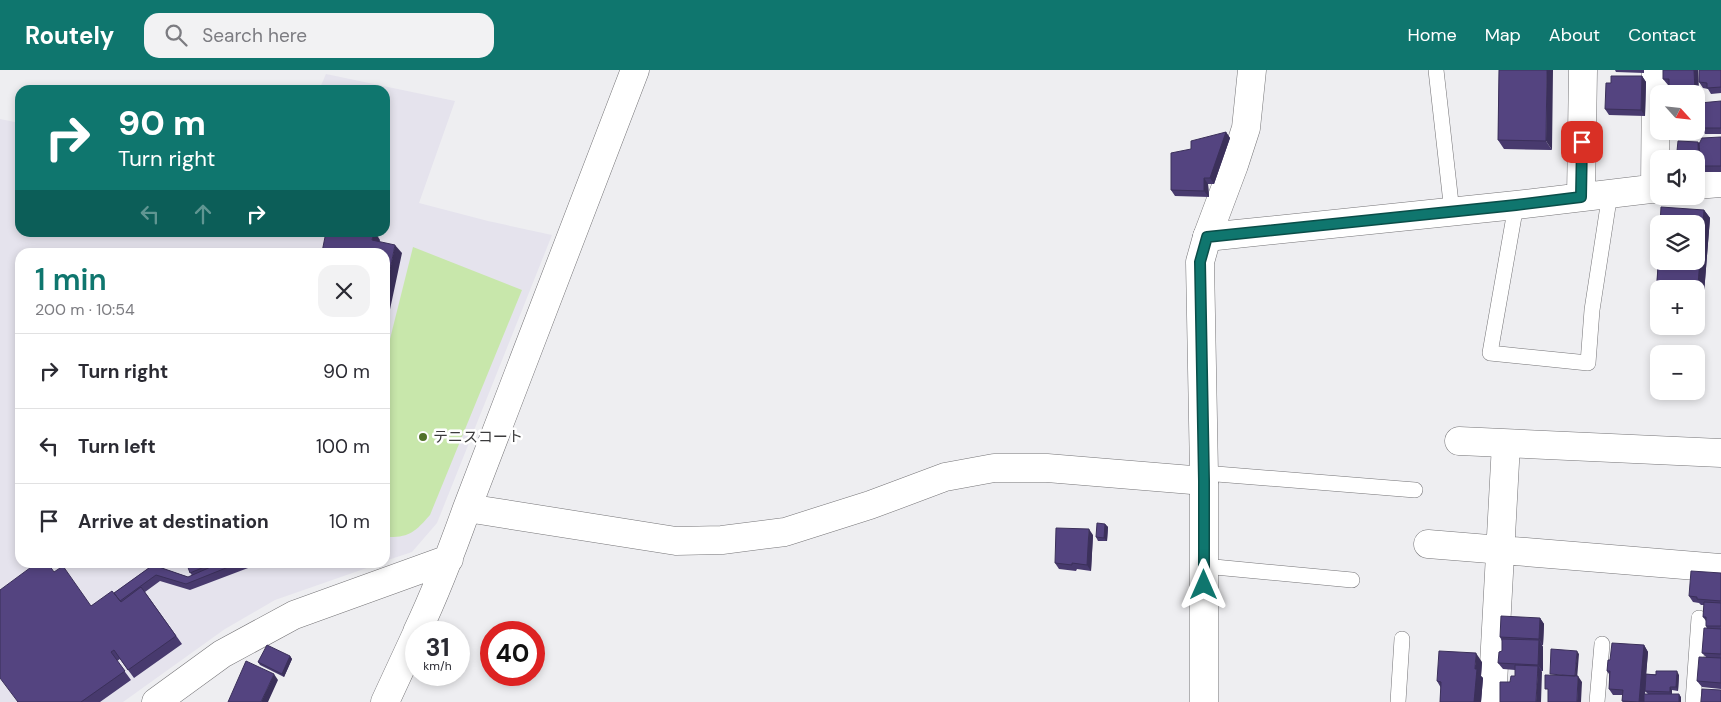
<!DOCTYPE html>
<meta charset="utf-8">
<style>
:root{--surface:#fff;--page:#f2f2f3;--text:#2b2b33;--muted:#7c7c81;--line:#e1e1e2;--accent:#0f766e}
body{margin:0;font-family:"DM Sans","Noto Sans JP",sans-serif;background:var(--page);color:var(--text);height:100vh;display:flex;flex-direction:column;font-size:19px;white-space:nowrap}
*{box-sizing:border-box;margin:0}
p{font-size:16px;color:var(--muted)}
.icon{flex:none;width:28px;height:28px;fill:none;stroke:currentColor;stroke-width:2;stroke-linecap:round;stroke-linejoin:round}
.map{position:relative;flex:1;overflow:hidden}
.sheet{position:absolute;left:15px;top:178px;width:375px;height:320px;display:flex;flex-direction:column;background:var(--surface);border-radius:15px;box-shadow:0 2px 8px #0003}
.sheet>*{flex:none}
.top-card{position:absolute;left:15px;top:15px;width:375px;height:152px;border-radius:15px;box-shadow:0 2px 8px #0003;background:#0f766e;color:#fff;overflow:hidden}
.needle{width:32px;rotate:117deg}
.fabs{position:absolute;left:1650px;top:15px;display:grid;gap:10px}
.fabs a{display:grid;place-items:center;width:55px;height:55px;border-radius:10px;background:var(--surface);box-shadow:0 2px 8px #0003;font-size:25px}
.speed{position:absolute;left:405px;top:551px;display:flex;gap:10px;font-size:25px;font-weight:700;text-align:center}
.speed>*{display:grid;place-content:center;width:65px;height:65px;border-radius:50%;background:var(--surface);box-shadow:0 2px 8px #0003;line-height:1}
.speed small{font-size:12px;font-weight:400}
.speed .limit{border:8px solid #d22;background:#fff;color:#111}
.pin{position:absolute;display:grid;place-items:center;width:42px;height:42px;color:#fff;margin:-21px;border-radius:10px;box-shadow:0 2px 8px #0006}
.me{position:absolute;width:55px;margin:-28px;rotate:0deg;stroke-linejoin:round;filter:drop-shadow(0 0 4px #0008)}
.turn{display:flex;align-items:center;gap:18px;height:105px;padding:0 20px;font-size:22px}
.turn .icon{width:65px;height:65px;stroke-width:2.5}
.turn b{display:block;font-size:35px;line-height:42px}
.lanes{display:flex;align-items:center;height:48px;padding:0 20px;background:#0003;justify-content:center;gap:25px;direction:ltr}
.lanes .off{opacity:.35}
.round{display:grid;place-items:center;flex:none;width:52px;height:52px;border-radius:15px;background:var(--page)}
.head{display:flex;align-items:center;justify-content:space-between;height:85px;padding:0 20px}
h1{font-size:30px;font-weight:600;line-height:38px;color:var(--accent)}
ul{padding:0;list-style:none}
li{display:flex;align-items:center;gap:15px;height:75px;padding:0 20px;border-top:1px solid var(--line)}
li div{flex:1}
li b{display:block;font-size:19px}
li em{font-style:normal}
header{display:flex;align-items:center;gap:30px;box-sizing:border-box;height:70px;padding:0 25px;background:var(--accent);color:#fff}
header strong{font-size:24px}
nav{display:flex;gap:28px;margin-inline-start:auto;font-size:18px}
.search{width:350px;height:45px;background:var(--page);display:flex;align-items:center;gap:12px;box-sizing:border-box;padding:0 18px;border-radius:15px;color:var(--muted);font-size:19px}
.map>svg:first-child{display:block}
.built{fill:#e5e3ed}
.green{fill:#c8e7ab}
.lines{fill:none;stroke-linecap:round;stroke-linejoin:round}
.service-casing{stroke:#757477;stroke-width:16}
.minor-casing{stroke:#757477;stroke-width:29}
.tertiary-casing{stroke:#757477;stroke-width:29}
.service{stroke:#fff;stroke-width:15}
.minor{stroke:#fff;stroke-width:28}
.tertiary{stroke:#fff;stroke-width:28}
.wall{fill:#483a6e;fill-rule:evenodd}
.shaded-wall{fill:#3b305a}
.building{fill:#544480;stroke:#3b305a}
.route-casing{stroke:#0a4d48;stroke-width:12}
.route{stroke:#0f766e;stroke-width:9}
.poi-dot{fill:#517229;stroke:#fff;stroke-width:2}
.labels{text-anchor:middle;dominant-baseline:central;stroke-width:5;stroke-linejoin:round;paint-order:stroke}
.poi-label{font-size:15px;fill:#3b3b3c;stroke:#fff;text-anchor:start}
</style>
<header>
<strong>Routely</strong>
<div class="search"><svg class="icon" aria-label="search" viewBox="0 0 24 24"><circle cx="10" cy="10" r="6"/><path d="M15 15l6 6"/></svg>Search here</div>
<nav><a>Home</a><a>Map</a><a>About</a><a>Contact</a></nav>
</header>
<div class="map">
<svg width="1721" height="632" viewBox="0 0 1721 632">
<rect width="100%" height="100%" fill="#eeeef1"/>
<path class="built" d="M326,4L455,31L419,133L488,151L552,165L437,453L412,482L385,491V182H20V492L381,493L275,530L225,559L123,632H0V49L20,53V162H385V20H319Z"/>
<path class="green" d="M413,177L522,220L430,445C415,462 409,468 385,467V289Z"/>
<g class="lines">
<defs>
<path id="service" d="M1436,0L1452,142
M1516,135L1490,283L1588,293L1592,240L1610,123
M1204,403L1415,420
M1204,496L1352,510
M1398,632L1402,569
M1597,632L1602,574
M1693,632L1699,548"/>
<path id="minor" d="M1252,0L1246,58L1234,95L1207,167L1516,135L1659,118
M1696,115L1721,113
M1655,119L1656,0
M1581,127L1583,0
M1459,371L1721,383
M467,438L676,471L722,470L785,462L870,435L945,407L994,398H1047L1204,411
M1428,474L1721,498
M417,562C436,522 452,480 467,438L635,0
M156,632L222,584L294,545L449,489
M385,632L416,565
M1492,632L1506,374"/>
<path id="tertiary" d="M1204,632V403L1200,192L1207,167"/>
</defs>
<use href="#service" class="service-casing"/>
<use href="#minor" class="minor-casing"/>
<use href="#tertiary" class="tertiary-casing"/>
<use href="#service" class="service"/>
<use href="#minor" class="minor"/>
<use href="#tertiary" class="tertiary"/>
</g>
<path class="wall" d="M1499,0L1552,80L1504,79L1498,70Z
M1615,0H1644V3L1616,2Z
M1698,0L1699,27H1696V24H1671L1669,22V15H1668L1663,9Z
M1721,0V23L1711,24L1708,19L1703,18L1699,12Z
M1642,6L1646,12L1645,46L1609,45L1605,39L1611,13Z
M1721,31V64H1705L1700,58Z
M1698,38L1699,67L1672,68L1669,65Z
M1226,62L1230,68L1214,114H1208L1209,127L1175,126L1171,120L1191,79Z
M1721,67V102H1705L1701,96V93V105H1696V89L1677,81L1699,73Z
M1704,140L1710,148L1703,236H1696V219H1659V230L1656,225L1658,189L1654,183Z
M1105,454L1108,457L1107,471H1098L1096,467Z
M1093,465L1091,501L1077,499L1076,501L1059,499L1055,493Z
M186,492H271L257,497L256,495L190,520L160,511L145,522L182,574L134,608L120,589L117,591L131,610L100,632H17L54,502L91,536L114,523L153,495L188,507L192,506Z
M1721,503V619L1702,617L1697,611L1706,587L1702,583L1707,558L1706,556V551L1703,547L1704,535H1701L1699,533L1693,532L1689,526Z
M1540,548L1544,554L1543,575H1542L1543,577V601H1541L1542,602L1510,612L1515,606V600L1503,599L1498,593L1502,581V571L1500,567Z
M1644,575L1648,582L1646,604L1679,605L1678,621L1672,620V624L1681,627V632H1623L1622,631L1623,625H1613L1609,619V604L1607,601L1610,590ZM1646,614L1645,621L1648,624H1656H1645Z
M290,586L292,589L284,607L260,595L258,592Z
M1482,592L1481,606L1483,608L1481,632H1440L1441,618L1437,611Z"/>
<path class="shaded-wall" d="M1547,0H1553L1552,80L1546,71Z
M1694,0H1698L1699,27L1695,21Z
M1642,6L1646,12L1645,46L1641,40Z
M1696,36L1698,38L1699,67L1696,64Z
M1226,62L1230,68L1214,114L1210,108Z
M1698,72L1701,75V105L1699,102Z
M1204,108L1208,114L1209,127L1204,121Z
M1704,140L1710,148L1703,236L1697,227Z
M374,162H375L380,170L378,178L372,170Z
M395,175L402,183L385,263V226Z
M1105,454L1108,457L1107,471L1104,468Z
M1089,459L1093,465L1091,501L1087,495Z
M1540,548L1544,554L1543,575L1539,569Z
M1539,570L1543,577V601L1538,595Z
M1644,575L1648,582L1644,632H1639Z
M1577,581L1579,584L1577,609L1575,606Z
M1476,583L1482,592L1481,606L1483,608L1481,632H1474Z
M290,586L292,589L284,607L282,604Z
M1538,596L1542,602L1541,632H1536Z
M1677,601L1679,605L1678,621L1676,617Z
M274,604L278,610L268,632H261Z
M1578,606L1582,612L1581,632H1577Z
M1670,617L1672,620V625L1670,622Z
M1679,624L1681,627V632H1679Z"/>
<path class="building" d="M1499,0H1547L1546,71L1498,70Z
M1663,0H1694L1695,21L1669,22V9H1663Z
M1699,0H1721V17L1707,18V13L1699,12Z
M1611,6H1642L1641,40L1605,39L1606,13H1611Z
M1721,31V58H1700V33Z
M1669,61H1696V64L1669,65Z
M1226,62L1210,108H1204V121L1171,120V83L1191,79V71Z
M1721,67V96H1701L1699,74L1702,68Z
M1678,71L1698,72L1699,102H1696V89H1672V81H1677Z
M1661,137L1704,140L1697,227H1696V219H1659V226L1656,225L1659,182L1654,183L1655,162H1659V191H1696V154H1660Z
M326,162H374L372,170L395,175L385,226V182H322Z
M1097,453L1105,454L1104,468L1096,467Z
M1056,458L1089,459L1087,495L1072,493V495L1055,493Z
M38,492H47L54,502L63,496L91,536L112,521L121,532L141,517L176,566L128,600L114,580L111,582L125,601L81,632H18L0,608V520Z
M186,492H216L190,503Z
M222,492H241L186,514L156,505L120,531L114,523L153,495L188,507Z
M1691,501L1721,503V531L1697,529V527L1689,526Z
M1704,532L1721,533V556H1706V547H1703Z
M1501,546L1540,548L1539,569L1500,567Z
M1704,558L1721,559V584L1702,583Z
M1502,569L1539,570L1538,595L1498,593L1499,582L1502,581Z
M1612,573L1644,575L1639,632L1622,631L1623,620L1609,619L1610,601H1607L1608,590H1610Z
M267,575L290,586L282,604L258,592Z
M1551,579L1577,581L1575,606L1550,604Z
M1439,581L1476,583L1475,599H1477L1474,632H1440L1441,612L1437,611Z
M1699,587L1721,588V613L1697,611Z
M246,591L274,604L261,632H228Z
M1515,595L1538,596L1536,632H1500V612H1510L1511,606H1515Z
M1656,601H1677L1676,617H1670V622L1645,621L1646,604L1656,605Z
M1545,605L1578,606L1577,632H1548V619H1545Z
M1702,619L1721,620V632H1701Z
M1644,624H1679V632H1644Z"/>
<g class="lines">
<defs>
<path id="route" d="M1204,515V411L1200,192L1207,167L1516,135L1581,127L1582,72"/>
</defs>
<use href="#route" class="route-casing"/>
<use href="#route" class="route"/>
</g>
<circle class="poi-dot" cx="423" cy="367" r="5"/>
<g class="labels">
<g class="poi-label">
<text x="433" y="367">テニスコート</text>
</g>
</g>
</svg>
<div class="fabs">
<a><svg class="needle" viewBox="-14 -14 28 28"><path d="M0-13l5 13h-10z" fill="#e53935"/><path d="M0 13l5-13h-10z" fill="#7c7c81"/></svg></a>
<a><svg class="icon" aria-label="sound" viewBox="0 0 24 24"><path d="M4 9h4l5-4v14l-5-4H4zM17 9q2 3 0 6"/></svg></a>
<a><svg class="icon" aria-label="layers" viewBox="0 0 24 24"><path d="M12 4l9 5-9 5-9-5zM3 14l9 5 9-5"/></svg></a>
<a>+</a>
<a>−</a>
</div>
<div class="speed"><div>31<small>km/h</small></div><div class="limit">40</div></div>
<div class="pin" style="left:1582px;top:72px;background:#d93025"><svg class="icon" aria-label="arrive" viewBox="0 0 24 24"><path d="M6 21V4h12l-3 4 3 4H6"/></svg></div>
<svg class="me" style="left:1204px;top:515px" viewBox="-20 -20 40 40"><path d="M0-17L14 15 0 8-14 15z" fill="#0f766e" stroke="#fff" stroke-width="4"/></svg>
<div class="top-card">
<div class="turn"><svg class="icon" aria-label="right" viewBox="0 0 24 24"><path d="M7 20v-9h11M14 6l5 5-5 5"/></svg><div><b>90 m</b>Turn right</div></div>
<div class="lanes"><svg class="icon off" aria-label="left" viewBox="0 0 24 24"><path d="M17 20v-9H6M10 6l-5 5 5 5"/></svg><svg class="icon off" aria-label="ahead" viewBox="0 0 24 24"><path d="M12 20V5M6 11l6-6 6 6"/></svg><svg class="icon" aria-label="right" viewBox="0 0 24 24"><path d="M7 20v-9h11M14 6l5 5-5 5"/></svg></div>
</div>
<section class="sheet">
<div class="head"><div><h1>1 min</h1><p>200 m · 10:54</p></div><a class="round"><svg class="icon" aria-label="close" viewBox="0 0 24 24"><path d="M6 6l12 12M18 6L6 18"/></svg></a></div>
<ul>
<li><svg class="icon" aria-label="right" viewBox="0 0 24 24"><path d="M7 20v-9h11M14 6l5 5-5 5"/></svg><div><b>Turn right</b></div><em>90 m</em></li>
<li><svg class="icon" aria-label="left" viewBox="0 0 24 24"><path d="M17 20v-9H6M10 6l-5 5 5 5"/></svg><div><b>Turn left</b></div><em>100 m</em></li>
<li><svg class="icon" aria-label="arrive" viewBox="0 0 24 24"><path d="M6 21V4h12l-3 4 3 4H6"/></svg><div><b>Arrive at destination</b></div><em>10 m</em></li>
</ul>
</section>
</div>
